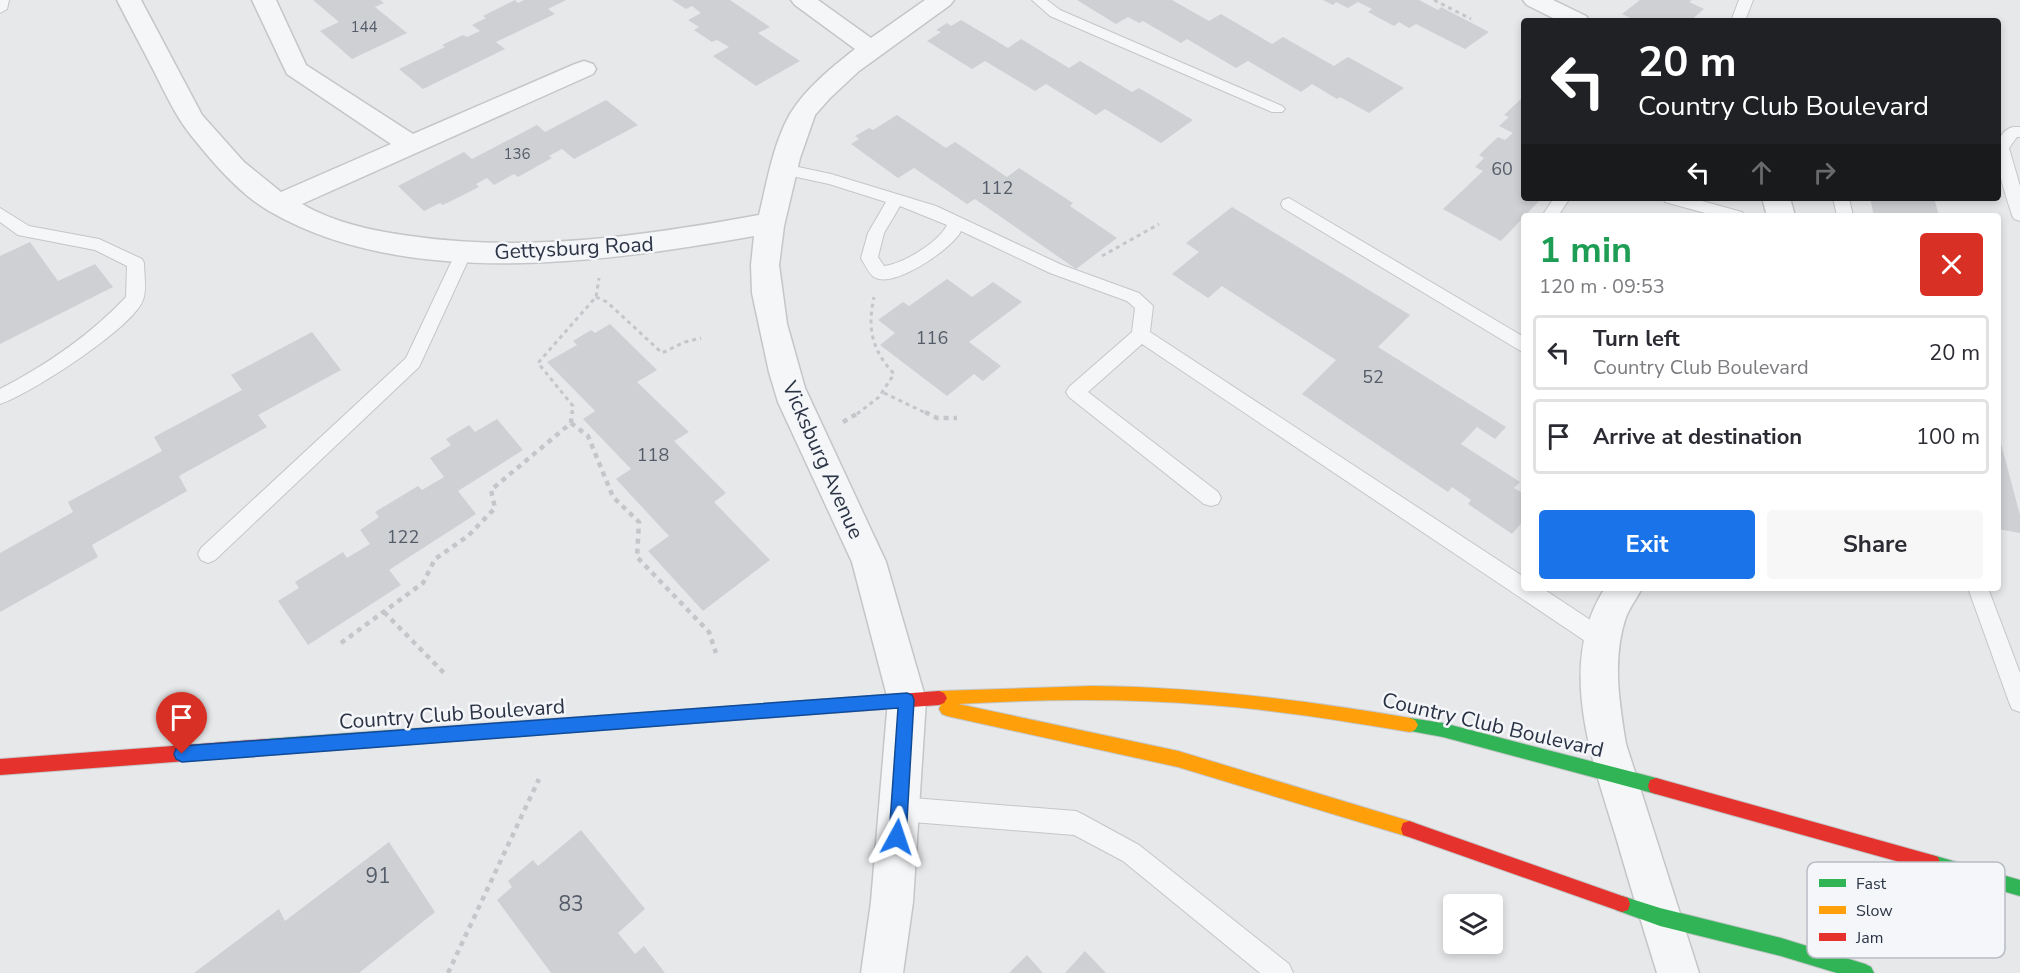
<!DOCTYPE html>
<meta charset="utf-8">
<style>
:root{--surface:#fff;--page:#f7f7f7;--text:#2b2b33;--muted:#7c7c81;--line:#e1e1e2;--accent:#1a73e8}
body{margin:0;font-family:"Nunito Sans",sans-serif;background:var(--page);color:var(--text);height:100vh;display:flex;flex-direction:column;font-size:22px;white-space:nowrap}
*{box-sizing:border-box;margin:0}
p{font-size:20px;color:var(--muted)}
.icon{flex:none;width:33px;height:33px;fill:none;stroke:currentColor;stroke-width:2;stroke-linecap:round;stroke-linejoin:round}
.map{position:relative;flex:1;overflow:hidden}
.panel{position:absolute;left:1521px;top:213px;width:480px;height:378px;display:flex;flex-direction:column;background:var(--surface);border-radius:6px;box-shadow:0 3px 9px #0003}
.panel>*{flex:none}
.guide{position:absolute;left:1521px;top:18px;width:480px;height:183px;border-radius:6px;box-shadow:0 3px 9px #0003;background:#202124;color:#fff;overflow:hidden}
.tools{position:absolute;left:1443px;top:894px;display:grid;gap:12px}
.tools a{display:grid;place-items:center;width:60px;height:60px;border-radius:6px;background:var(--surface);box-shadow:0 3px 9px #0003;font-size:30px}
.pin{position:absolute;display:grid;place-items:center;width:51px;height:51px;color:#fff;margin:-62px -26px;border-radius:50% 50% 50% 0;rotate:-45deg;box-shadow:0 0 6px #0007}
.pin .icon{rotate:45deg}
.me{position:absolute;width:66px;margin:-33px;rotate:5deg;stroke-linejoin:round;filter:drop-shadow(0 0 4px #0008)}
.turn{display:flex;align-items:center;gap:21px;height:126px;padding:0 18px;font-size:27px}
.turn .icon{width:78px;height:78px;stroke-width:2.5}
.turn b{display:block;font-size:42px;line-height:51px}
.lanes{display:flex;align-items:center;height:57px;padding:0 18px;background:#0003;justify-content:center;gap:30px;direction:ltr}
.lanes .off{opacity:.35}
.round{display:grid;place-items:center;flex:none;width:63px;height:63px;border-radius:6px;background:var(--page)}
.summary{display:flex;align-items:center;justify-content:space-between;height:102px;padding:0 18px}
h1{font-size:36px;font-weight:700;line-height:45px;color:#1e9e55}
.cta{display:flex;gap:12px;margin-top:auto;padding:12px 18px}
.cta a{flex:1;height:69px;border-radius:6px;background:var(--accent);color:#fff;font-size:24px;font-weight:700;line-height:69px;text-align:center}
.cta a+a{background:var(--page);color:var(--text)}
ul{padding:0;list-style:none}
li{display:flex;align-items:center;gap:18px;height:75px;margin:0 12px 9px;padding:0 6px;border:3px solid var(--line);border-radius:6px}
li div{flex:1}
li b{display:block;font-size:22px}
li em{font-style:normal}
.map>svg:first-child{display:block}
.building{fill:#ced0d3}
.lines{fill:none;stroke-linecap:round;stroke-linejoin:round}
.lane-casing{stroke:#c4c6c8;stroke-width:2}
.street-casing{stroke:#c4c6c8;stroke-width:3}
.fast-casing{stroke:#c4c6c8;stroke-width:2}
.slow-casing{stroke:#c4c6c8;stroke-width:2}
.jam-casing{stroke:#c4c6c8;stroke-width:2}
.path-far1{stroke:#c5c6ca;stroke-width:3;stroke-dasharray:4 4;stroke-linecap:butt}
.path{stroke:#c5c6ca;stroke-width:4.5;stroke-dasharray:5 5;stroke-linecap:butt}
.lane{fill:#f5f6f7;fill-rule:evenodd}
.street{fill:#f5f6f7;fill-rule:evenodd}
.fast{fill:#30b455;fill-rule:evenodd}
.slow{fill:#ff9f0a;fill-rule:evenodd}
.jam{fill:#e5322d;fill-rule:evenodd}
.route{fill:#1a73e8;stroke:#114b97;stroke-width:1.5}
.labels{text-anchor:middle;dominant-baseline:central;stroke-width:5;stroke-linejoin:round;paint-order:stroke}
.far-number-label{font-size:15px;fill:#545c69}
.number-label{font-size:18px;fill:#545c69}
.street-label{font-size:21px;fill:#2b3445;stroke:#f4f6f9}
.near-number-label{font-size:21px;fill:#545c69}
.key{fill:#f4f6f9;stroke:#b8bcc3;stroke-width:1.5}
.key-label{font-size:16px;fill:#2b3445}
</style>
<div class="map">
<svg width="2020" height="973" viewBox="0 0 2020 973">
<rect width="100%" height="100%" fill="#e6e8ea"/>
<path class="building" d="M313,0H380L384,3L375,7L407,33L352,59L320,31L339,22Z
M515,0L518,3L524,0H566L548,9L555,14L496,42L505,49L423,89L399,69L445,47L442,45L463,35L467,37L480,31L472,25L486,18L483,16Z
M672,0H730L770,27L758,33L800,61L756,86L713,56L729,47L717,40L712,42L694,30L699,27L688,20L701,13L692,6L686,9Z
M1077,0H1172L1209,21L1221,14L1272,44L1283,37L1334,66L1348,57L1404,88L1369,113L1340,97L1337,99L1312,84L1301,92L1248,61L1236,68L1187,39L1181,43L1143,21L1139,23L1128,17L1116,24Z
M1323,0H1419L1438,10L1441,7L1489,32L1465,49L1416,24L1409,28L1399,22L1394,26L1368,12L1372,9L1358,2L1348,8L1336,2L1333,5Z
M1640,0H1692L1689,2L1704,9L1690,21H1637L1622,14Z
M961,20L1008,48L1021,39L1069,68L1080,61L1132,92L1139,88L1193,120L1161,143L1105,109L1096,115L1046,84L1035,91L985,61L972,69L927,41L941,32L936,30L947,23L951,26Z
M1522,98L1524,99V190L1522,192L1524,198H1533L1539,201L1501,241L1443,209L1483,171L1475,167L1484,158L1479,155L1498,137L1505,140L1513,133L1499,126L1509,117L1504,115Z
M606,100L638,125L574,159L562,149L549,156L552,158L518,177L514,174L494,185L487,178L476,184L479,187L443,205L440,203L424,211L398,186L464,152L472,159L537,125L545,132Z
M897,115L946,148L955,142L1007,177L1019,168L1073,203L1070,206L1117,238L1076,269L975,199L967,204L914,168L898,178L851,144L859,139L855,136L869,128L873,130Z
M1870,198H1934L1939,216H1874Z
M1232,207L1410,315L1378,347L1506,427L1495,439L1477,427L1461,444L1520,482L1514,488L1524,494V520L1512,534L1468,504L1471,500L1452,487L1448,492L1302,394L1336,360L1222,286L1208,298L1172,274L1199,252L1186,243Z
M30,242L58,281L95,264L113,287L0,344V256Z
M947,279L972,297L993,282L1022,302L969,342L1001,366L983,381L974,374L947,396L880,345L895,333L878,320L903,302L909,306Z
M610,324L657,370L637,382L689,432L674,441L726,493L714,502L770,560L703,611L648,551L669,536L616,479L631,469L583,419L595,411L547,362L577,345L573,341L591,330L595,333Z
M312,332L341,370L258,415L267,427L179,476L187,491L92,545L98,557L0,612V553L73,512L68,502L162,451L154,437L242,390L231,375Z
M497,419L523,450L458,491L476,514L389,570L401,585L308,645L278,601L299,588L295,582L343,552L347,558L370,544L360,530L379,517L375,512L418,486L422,490L444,477L430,458L451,445L446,439L469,425L475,432Z
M1999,436L2020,515V533L1998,529Z
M581,830L645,909L618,933L635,954L644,946L665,973H551L497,900L512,887L508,881L533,860L538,866Z
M389,842L435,912L359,973H194L279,909L285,921Z
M1085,951L1106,973H1065Z
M1027,955L1043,973H1009Z"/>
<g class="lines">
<defs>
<path id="lane" d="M0,0H9L7,9L0,13Z
M1032,0H1047L1060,10L1282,106L1285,109L1282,112H1272L1050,16Z
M1739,0H1753L1745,21H1731Z
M2013,127H2020V137H2017L2009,148L2020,186V221L2014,219L2012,215C2006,195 1982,135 2013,127Z
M784,164L831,174L936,206L1062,265L1139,293L1153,306L1150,332L1524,577V588H1542L1610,633L1613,640L1610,647L1602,650L1594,647L1142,344L1088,392L1218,492L1221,498L1218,504L1211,506L1204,504L1069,397L1066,392L1069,387L1132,332L1135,308L1127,301L1050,273L961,231C953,248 893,290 874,277C869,274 864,263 861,258L868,233L886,202L829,184L778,173L776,169L778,165ZM900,206L947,225C939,242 903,264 884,266L878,257L884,233Z
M1289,198L1524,337V353L1283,208L1281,204L1283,200Z
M1554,198H1570L1558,216H1542Z
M1663,198H1691L1742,212L1744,216H1716L1665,202Z
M1833,198H1849L1853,216H1837Z
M0,208L29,226L99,239L142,259L144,263C144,274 147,289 143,300C134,327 29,395 0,404V389C48,364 89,336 126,297L127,266L95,250L18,235L0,222Z
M464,246L470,248L472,252L419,367L215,560L208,563L201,560L198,554L201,548L406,358L456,252L458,248Z
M1968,588H1988L2020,673V712L2012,709L2009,702Z
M900,797L1076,811L1084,815L1139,845L1289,964L1293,973H1260L1123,861L1074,835L900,821L892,817L888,809L892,801Z"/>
<path id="street" d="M117,0H141L202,115L244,162L281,192L391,144L287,74L252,0H276L306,65L413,134L575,64L584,61L593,64L596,69L593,74L302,204C335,223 373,231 410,236C527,253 644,236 759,215C767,182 773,144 790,114C806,88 831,68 855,49L795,5L791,0H818L871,38L925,0H954L950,5L859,71L830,98L815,115L800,158L784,226L779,265L787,324L805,388L886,562L926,700L913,902L903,973H861L871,902L888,700L852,562L778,402L769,372L752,293L751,265L754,236C606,262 406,291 269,211C240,194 215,165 194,139C178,120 168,99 157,77C144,51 130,26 117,0Z
M1523,0H1553L1586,16L1590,21H1559L1527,5Z
M1762,198H1790L1795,216H1767Z
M1605,588H1642C1637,598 1630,607 1626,617C1612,658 1619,702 1626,744L1699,973H1657C1643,928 1629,882 1616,837C1592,759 1556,664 1605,588Z"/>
<path id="fast" d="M681,710L686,712L689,717L686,722L681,724L267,755L261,752L259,747L261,742L267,739Z
M1410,718L1443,723L1656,778L1662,780L1664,786L1662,792L1656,794L1443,737L1405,730L1402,725L1405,720Z
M1932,855L2020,880V896L1926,869L1924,863L1926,857Z
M1622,896L1660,908L1781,938L1865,964L1871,967L1874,973H1837L1781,956L1660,926L1616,910L1614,904L1616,898Z"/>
<path id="slow" d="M1092,686C1200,687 1304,700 1410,718L1415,720L1418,725L1415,730L1410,732C1344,721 1277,710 1210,705C1126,698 1042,699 958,704L1178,751L1409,821L1415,823L1417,829L1415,835L1409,837L1178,767L947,716L942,714L939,709L941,705L934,703L931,698L934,693L939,691Z"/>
<path id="jam" d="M939,691L944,693L947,698L944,703L939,705L681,724L676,722L673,717L676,712L681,710Z
M267,739L273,742L275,747L273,752L267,755L0,775V759Z
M1656,778L1932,855L1938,857L1940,863L1938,869L1932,871L1656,794L1650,792L1648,786L1650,780Z
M1409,821L1622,896L1628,898L1630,904L1628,910L1622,912L1409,837L1403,835L1401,829L1403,823Z"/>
</defs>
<use href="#lane" class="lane-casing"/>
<use href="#street" class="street-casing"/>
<use href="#fast" class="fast-casing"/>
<use href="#slow" class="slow-casing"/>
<use href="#jam" class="jam-casing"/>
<path class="path-far1" d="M1434,0L1471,19
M1102,256L1159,224
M596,297L607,302L662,353L685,342L701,338
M884,393L928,414
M572,414L573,406L538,363L596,297L599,278
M857,414L879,397L894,374C872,350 867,329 874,297"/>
<path class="path" d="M925,412L937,418H957
M843,422L860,412
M571,423L588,436L613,497L639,522L637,557L709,632L716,653
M384,612L444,673
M341,643L423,583L435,559L468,536L495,508L491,490L571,423L572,412
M448,973L539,779"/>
<use href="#lane" class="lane"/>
<use href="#street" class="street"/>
<use href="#fast" class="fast"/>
<use href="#slow" class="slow"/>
<use href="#jam" class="jam"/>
</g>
<path class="route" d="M907,693L912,695L914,700L906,837L903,843L897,845L892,843L889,837L898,708L182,762L176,759L174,754L176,749L182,746Z"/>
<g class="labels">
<g class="far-number-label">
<text x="364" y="27">144</text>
<text x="517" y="154">136</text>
</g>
<g class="number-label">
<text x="1502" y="169">60</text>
<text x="997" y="188">112</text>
<text x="932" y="338">116</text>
<text x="1373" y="377">52</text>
<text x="653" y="455">118</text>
<text x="403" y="537">122</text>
</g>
<g class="street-label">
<text transform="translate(574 248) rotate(-3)">Gettysburg Road</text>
<text transform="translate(823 460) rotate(66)">Vicksburg Avenue</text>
<text transform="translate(452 714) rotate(-4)">Country Club Boulevard</text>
<text transform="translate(1493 725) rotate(13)">Country Club Boulevard</text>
</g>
<g class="near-number-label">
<text x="378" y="876">91</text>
<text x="571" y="904">83</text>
</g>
</g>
<rect x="1807" y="862" width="198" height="96" rx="9" class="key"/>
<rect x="1819" y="879" width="27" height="8" fill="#30b455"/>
<rect x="1819" y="906" width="27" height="8" fill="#ff9f0a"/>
<rect x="1819" y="933" width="27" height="8" fill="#e5322d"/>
<g class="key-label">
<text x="1856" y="889">Fast</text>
<text x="1856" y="916">Slow</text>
<text x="1856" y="943">Jam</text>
</g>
</svg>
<div class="tools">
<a><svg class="icon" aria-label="layers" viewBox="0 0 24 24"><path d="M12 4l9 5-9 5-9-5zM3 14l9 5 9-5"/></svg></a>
</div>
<div class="pin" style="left:182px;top:754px;background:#d93025"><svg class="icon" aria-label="arrive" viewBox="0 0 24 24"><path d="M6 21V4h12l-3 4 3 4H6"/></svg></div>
<svg class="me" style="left:897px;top:837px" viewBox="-20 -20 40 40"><path d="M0-17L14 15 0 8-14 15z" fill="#1a73e8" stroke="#fff" stroke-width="4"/></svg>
<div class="guide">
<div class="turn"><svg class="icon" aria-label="left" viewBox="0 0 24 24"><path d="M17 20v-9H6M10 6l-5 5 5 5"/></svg><div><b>20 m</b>Country Club Boulevard</div></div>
<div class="lanes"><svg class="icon" aria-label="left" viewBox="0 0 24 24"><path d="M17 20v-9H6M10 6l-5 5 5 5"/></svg><svg class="icon off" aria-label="ahead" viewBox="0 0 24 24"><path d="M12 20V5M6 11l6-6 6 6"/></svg><svg class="icon off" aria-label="right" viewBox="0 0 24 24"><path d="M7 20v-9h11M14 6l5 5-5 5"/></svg></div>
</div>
<section class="panel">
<div class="summary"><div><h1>1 min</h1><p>120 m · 09:53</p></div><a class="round" style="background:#d93025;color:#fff"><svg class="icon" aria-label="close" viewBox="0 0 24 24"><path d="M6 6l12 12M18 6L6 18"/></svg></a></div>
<ul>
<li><svg class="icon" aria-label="left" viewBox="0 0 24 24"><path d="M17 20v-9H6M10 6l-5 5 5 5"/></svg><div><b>Turn left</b><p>Country Club Boulevard</p></div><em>20 m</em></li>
<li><svg class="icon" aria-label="arrive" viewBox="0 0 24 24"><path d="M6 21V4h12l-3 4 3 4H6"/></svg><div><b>Arrive at destination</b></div><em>100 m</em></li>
</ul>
<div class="cta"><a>Exit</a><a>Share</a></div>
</section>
</div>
